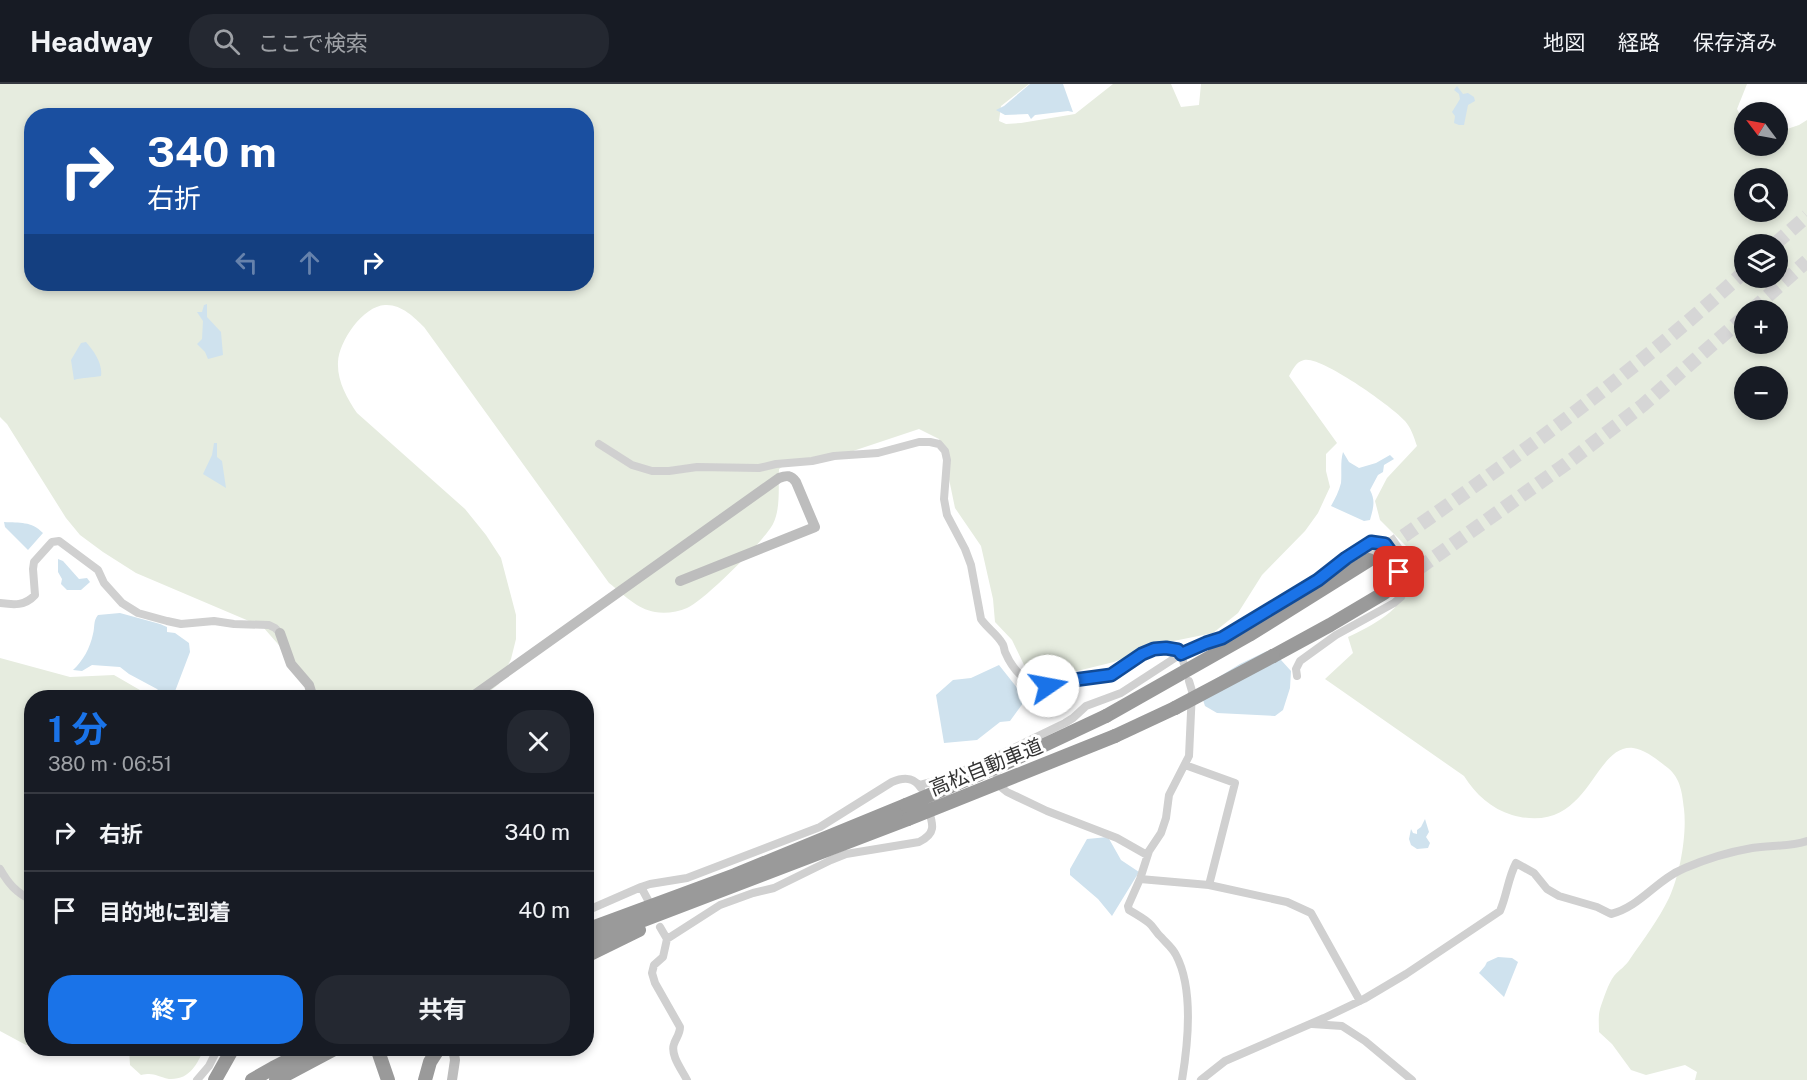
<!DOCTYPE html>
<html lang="ja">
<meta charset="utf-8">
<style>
:root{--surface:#171b24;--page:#242831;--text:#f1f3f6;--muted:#9ea1a6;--line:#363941;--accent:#1a73e8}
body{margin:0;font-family:"Public Sans","Noto Sans JP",sans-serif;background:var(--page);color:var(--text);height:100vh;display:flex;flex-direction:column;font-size:22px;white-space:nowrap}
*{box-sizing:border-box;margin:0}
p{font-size:20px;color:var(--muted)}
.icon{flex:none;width:33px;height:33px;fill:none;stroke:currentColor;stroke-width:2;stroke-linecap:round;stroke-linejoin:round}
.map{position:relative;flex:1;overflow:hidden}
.sheet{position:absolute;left:24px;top:606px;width:570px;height:366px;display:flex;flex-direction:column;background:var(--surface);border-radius:24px;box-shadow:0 3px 9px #0003}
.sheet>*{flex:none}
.hud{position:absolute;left:24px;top:24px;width:570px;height:183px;border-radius:24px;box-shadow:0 3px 9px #0003;background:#1a4fa0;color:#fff;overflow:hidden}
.needle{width:39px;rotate:302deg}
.buttons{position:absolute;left:1734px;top:18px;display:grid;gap:12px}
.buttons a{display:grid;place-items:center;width:54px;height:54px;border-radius:50%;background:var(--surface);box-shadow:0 3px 9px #0003;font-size:30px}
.pin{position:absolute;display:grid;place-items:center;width:51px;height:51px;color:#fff;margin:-26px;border-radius:12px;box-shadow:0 3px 9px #0006}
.me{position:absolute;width:66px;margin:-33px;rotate:78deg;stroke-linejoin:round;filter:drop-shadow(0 0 4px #0008)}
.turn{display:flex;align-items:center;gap:21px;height:126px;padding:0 24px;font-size:27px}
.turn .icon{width:78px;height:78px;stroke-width:2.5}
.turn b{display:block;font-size:42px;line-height:51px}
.lanes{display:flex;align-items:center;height:57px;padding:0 24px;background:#0003;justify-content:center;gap:30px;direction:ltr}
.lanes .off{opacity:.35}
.round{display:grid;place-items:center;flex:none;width:63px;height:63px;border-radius:24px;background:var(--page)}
.headline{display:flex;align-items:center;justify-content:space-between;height:102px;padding:0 24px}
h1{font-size:36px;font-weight:700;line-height:45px;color:var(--accent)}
.primary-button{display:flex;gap:12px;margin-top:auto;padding:12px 24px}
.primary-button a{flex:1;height:69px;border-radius:24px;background:var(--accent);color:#fff;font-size:24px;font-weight:700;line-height:69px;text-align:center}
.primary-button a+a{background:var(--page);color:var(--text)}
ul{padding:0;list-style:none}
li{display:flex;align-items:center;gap:18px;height:78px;padding:0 24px;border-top:2px solid var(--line)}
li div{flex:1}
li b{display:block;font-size:22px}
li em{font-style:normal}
header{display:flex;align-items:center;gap:36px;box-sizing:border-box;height:84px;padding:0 30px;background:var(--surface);border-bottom:2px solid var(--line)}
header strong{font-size:28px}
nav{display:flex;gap:33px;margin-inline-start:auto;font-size:21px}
.search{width:420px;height:54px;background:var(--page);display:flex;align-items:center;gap:15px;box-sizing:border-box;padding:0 21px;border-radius:24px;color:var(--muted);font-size:22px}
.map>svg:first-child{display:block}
.green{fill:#e6ecdf;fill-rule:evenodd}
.water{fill:#cfe2ee}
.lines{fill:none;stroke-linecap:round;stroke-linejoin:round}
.highway-tunnel{stroke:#d6d6d6;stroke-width:14;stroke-dasharray:14 7;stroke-linecap:butt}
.street{stroke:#d0d0d0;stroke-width:8}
.secondary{stroke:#bdbdbd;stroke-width:10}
.highway{stroke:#9a9a9a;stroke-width:14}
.highway-bridge{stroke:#9a9a9a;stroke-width:14}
.route-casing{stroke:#114b97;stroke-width:15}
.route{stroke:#1a73e8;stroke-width:10}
.labels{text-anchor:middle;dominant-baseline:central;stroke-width:6;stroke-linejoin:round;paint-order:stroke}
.street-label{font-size:20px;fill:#333;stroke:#fff}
</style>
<header>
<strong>Headway</strong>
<div class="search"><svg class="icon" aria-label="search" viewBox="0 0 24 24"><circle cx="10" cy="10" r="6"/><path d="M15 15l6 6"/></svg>ここで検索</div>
<nav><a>地図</a><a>経路</a><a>保存済み</a></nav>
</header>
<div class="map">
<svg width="1807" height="996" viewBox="0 0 1807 996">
<rect width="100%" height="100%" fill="#fff"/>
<path class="green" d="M0,0H1029L1001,22L999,37L1006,40L1021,39L1075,30L1113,0H1171L1181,23L1199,21L1201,0H1747L1737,25L1744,38V62H1778V48L1799,41L1807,36V996H1695L1697,988L1685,981L1646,991L1631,986L1612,960L1599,948C1599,941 1598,932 1600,925C1603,916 1608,900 1614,892C1619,886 1626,882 1630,875C1643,856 1659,835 1669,814C1680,790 1687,751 1684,725C1682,709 1681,695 1668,684C1659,677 1645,665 1633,664C1592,660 1590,753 1512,731C1492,725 1475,710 1464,692L1325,595L1353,569L1348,553C1371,542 1405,526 1409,497C1410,487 1408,475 1408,464L1380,436L1375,417L1387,394L1417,362C1414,353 1411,344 1405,337C1393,323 1320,271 1304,276C1296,278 1293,285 1289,292L1337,359L1326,370V387L1330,403L1318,429L1305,447L1262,491L1238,529L1213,549L1154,561L1114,578L1073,588L1040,591L1025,583L1012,556L995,538L993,515L981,462L955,424L944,371L939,355L919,345L844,370L788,379L779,385C778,402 781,424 773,440C765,456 704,517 687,524C678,528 665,530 655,528C637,525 623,510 609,499L424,243C414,233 401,220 385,221C363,222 339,257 338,278C337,297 347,314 357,329L465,425L486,451L501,474L516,531V555L511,575L499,600L490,607L478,612L462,614L315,613L313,600L263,543L136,489L103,468L80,451L66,434L7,340L0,333ZM32,32H586V200H32ZM1744,94H1778V128H1744ZM1744,160H1778V194H1744ZM1744,226H1778V260H1744ZM1744,292H1778V326H1744Z
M0,574L70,593L114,591L152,613L32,614V959L26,961L0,947Z
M129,965V964L204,965C197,980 190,996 169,995C156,992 154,988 141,991L130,981Z"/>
<path class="water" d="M1030,0H1063L1073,28L1068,27L1035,31L1031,35L1028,30L1005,31L996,26L1004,22Z
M1457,2L1463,10L1468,9L1474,13L1475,17L1468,21L1464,41H1459L1454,39L1455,32L1452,28L1460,15L1459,10L1454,6Z
M207,220V233L221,248L223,271L208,275L205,268L197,260L202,255L203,237L197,228H202L204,221Z
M86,258C94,267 103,280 101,292C92,294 83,293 74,296L71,276L81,259Z
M214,359H217V373L222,377L226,404L203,390L212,371Z
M1343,368L1349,378L1359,384L1376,379L1390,371L1394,375L1384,381L1383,388L1378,391L1370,406C1376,417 1373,425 1370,436L1364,437L1331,422C1335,415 1339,407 1341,399C1342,388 1340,379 1343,368Z
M4,438C20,439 31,437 43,449L28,466L5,443Z
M58,475L63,477L79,495L87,494L90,498L81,506H67L61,500L62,495L58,488Z
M120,529L160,540L167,543V548L175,549L189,559L190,568L174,610L161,609L157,605L129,590L120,583L92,581L82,587L73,586C83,577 90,564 93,550C95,543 93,537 98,531Z
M1267,567L1281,576L1291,587L1290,604L1283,626L1275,632L1217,629L1205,622L1203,616L1204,602L1240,580Z
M999,581L1026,615L1010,637L1000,638L977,656L944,659L936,611L953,596L971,594Z
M1425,735L1429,748L1426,753L1430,759L1428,764L1417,765L1411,761L1409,755L1411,745L1413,749L1417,750V746L1421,743Z
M1108,753L1121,776L1139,788L1112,832L1098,815L1070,791V785L1087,755Z
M1498,873L1512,874L1518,878L1504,913L1479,889L1485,882L1487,878Z"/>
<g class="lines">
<path class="highway-tunnel" d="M1775,160L1807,132
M1752,226L1807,177
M1369,476C1499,386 1627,295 1744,188
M1384,509L1566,380L1643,321L1744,233"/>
<path class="street" d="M599,360L632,381L652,387H669L697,383L759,384L776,380L812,377L834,372L878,369L919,358H930L939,360L945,367L947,376L944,415L947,431L965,465L971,481L981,535C987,544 997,550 1002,559C1004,561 1004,565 1005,568C1011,582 1020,595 1036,600C1039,601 1045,602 1049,602C1055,601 1061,598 1067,597C1080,595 1101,595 1112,590C1131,580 1173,541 1184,580
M0,519C14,521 25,522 35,511L33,485L34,478L52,458L59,457L98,486L104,499L122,519L138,529L167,537L181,540L214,537L234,540L269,541L275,544L280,549
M1185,681L1235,699L1209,801
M993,682L1002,704L1007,708L1047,727L1117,754L1147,771
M920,701C971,688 1018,661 1065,639L1073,634L1086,622L1121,609L1181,570L1205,559L1222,553L1238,545L1318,496L1345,474L1371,458L1385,461L1393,471L1404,505L1401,513L1394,519L1336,551L1300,577L1296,585L1297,592
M0,785C8,799 16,809 32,816
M1140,795L1209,801L1287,818L1311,829L1360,917
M641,803L648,816
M586,827L641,803L650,800L687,794L820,743L892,698C904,693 914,693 921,704
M660,843L667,855L720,821L753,809L774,804L831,776L846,770L919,758C937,749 933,740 928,724
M667,855L663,873L654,881L652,889L655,899L680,943C680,950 676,954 674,960C670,971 682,986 687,996
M1312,940L1342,942L1365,957L1412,996
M197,996L209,982L218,964
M1182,996C1188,960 1194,905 1176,871C1172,863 1166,859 1161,853C1156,849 1154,843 1149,839C1143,834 1136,830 1129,826L1128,822L1140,795L1149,767L1161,749L1166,734L1169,711L1189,672L1192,607L1189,597
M1201,996L1225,977L1324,934L1364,915L1406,890L1500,827C1507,811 1508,794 1516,779L1534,789L1547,805L1559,812L1597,823L1611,830C1640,823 1657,795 1685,784C1706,775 1729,768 1752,764C1770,761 1789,763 1807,757"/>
<path class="secondary" d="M280,549L291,580L309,601L313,614
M470,614L779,394C787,391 791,391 796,398L815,443L680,497
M452,996L455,976L453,964"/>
<path class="highway" d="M1273,572L1330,541L1384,509
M1106,632L1249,551L1369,476
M1115,652L1175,624
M586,846L735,791L906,721
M586,858L908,735
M586,872L639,846
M377,964L388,996
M215,996L233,964
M252,996L273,984L312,964
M276,996L336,964
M425,996L430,978L439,964"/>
<path class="highway-bridge" d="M1175,624L1273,572
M906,721L1006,679L1106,632
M908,735L1115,652"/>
</g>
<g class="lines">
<defs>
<path id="route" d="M1048,602L1066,597L1111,591L1142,570L1154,565L1166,564L1178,566L1181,570L1206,559L1222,554L1318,496L1346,474L1371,458L1385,460L1393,471L1399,488"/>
</defs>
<use href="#route" class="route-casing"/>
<use href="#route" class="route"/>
</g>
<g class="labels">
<g class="street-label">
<text transform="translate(986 683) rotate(-22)">高松自動車道</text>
</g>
</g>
</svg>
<div class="buttons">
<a><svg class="needle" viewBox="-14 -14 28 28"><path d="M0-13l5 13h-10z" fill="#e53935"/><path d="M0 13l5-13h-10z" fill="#9ea1a6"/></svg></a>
<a><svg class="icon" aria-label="search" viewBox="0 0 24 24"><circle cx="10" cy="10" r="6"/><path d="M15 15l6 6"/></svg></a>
<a><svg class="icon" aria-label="layers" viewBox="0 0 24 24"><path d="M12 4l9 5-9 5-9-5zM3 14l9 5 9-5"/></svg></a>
<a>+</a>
<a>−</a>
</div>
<div class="pin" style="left:1399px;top:488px;background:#d93025"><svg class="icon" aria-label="arrive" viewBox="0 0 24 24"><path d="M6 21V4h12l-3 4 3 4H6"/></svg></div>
<svg class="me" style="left:1048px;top:602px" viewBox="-20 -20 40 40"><circle r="19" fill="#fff"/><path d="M0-13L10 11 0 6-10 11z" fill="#1a73e8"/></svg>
<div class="hud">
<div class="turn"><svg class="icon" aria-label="right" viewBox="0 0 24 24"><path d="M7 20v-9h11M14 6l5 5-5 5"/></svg><div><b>340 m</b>右折</div></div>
<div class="lanes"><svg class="icon off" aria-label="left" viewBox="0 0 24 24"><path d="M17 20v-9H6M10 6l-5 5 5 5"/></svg><svg class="icon off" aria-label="ahead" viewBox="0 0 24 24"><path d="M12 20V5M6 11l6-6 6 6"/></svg><svg class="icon" aria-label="right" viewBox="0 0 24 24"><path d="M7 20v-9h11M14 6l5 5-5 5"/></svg></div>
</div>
<section class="sheet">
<div class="headline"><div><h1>1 分</h1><p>380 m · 06:51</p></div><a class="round"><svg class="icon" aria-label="close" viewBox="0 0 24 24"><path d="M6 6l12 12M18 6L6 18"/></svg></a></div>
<ul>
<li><svg class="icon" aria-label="right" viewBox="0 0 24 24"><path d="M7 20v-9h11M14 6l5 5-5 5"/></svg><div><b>右折</b></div><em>340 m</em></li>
<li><svg class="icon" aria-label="arrive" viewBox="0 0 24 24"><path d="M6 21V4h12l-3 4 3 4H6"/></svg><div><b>目的地に到着</b></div><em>40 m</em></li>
</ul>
<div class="primary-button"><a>終了</a><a>共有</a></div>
</section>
</div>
